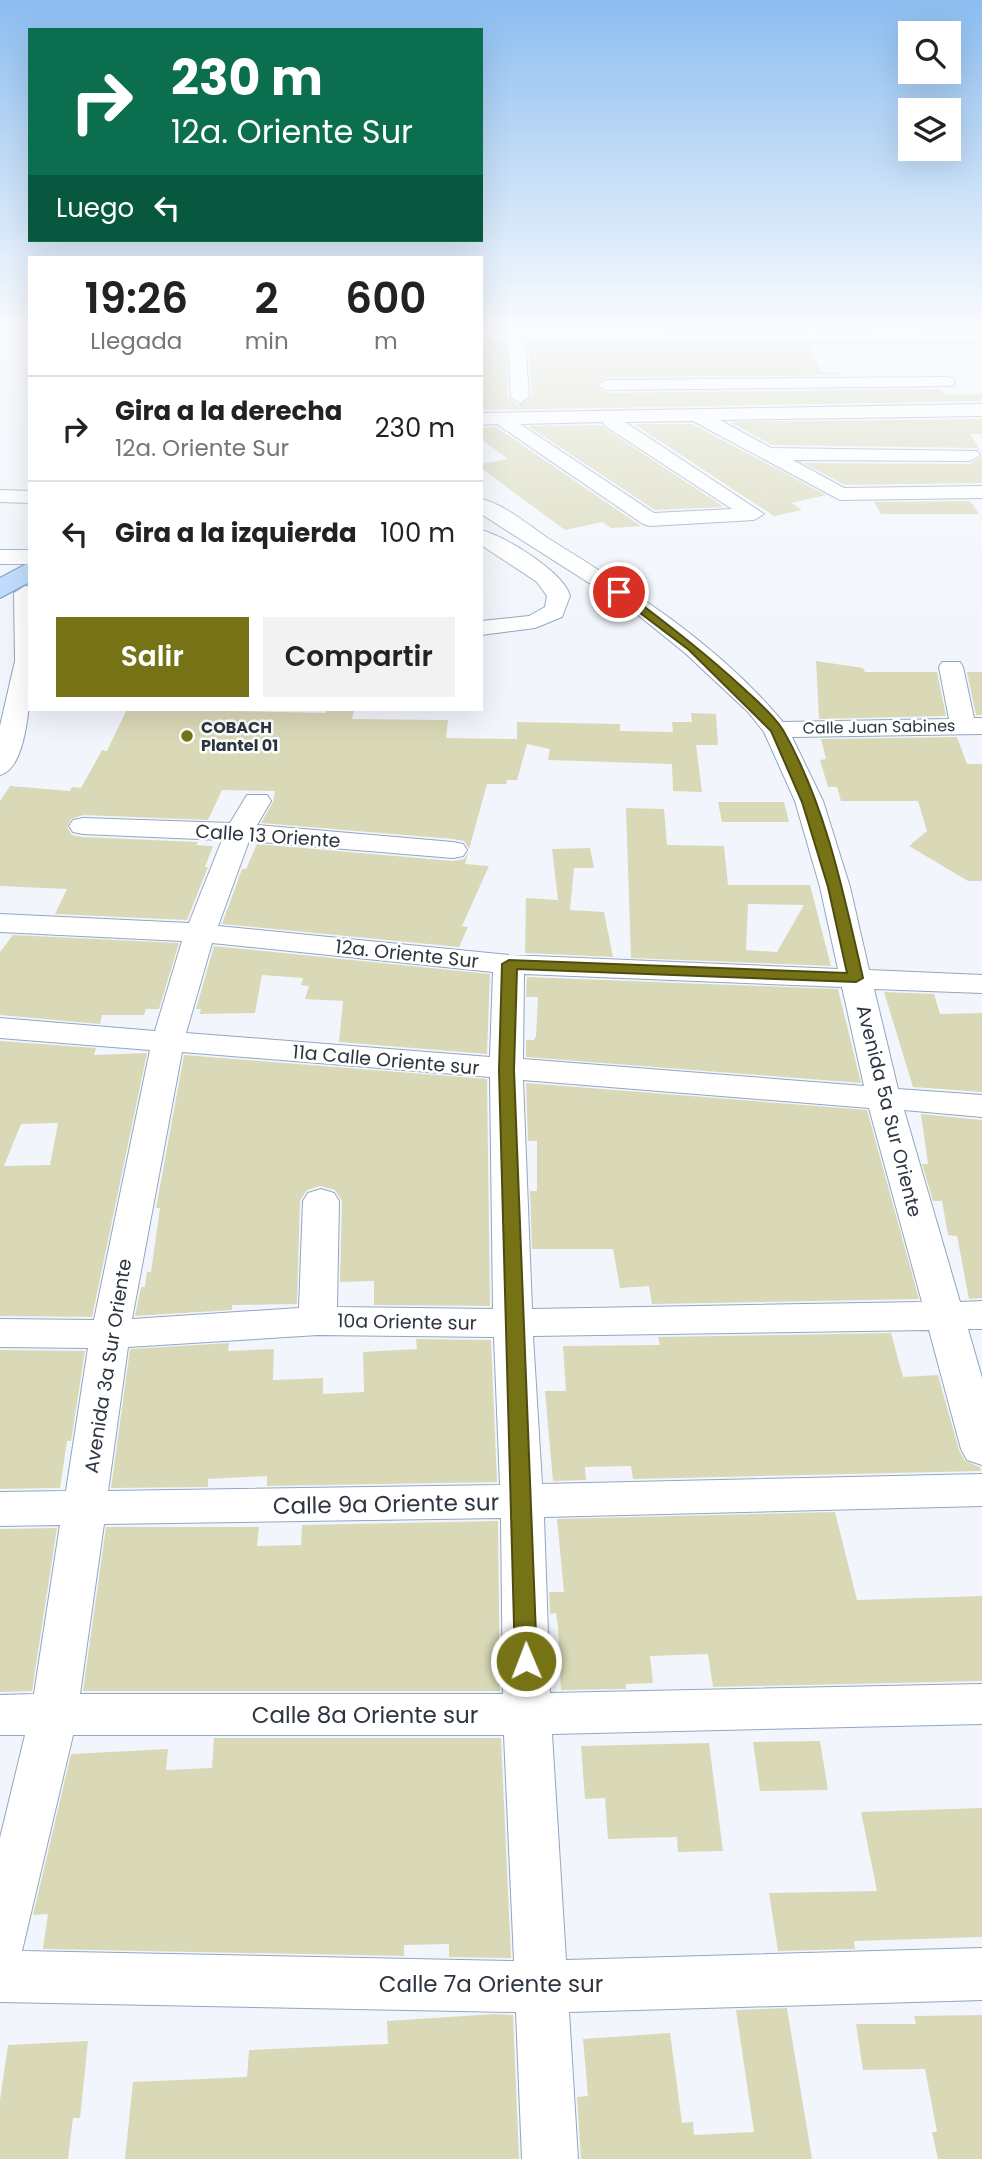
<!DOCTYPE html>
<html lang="es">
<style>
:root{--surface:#fff;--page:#f2f2f2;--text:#222;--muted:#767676;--line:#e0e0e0;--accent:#767317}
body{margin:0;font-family:Poppins,sans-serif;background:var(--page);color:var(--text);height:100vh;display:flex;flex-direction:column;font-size:26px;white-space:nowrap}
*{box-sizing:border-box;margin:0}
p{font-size:23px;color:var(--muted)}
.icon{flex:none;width:38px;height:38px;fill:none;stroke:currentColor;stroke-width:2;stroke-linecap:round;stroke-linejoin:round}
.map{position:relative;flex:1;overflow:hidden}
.drawer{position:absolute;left:28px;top:256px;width:455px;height:455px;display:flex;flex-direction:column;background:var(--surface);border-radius:0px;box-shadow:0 7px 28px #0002}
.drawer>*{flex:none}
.banner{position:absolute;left:28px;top:28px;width:455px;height:214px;border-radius:0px;box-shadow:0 7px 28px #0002;background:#0b6e4f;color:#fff;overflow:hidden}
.fabs{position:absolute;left:898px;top:21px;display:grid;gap:14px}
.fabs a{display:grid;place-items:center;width:63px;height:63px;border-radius:0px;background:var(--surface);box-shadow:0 7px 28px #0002;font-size:35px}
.pin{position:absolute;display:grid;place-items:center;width:60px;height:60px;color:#fff;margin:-30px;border:4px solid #fff;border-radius:50%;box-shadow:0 2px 7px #0007}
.me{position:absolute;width:77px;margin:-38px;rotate:359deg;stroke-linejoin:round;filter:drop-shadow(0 0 5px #0008)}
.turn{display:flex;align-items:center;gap:24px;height:147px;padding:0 28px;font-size:32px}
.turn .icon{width:91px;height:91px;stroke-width:2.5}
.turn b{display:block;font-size:49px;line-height:60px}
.then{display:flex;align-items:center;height:66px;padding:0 28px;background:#0003;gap:14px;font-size:26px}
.eta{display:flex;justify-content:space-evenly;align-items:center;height:119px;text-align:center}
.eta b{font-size:42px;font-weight:600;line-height:49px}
.primary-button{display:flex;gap:14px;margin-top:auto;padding:14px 28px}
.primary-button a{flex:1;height:80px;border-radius:0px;background:var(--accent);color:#fff;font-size:28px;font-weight:600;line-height:80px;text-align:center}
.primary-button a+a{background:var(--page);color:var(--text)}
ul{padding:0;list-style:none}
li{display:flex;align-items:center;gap:21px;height:105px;padding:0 28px;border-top:2px solid var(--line)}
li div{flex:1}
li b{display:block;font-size:26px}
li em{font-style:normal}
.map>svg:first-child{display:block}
.building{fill:#d9d9b8;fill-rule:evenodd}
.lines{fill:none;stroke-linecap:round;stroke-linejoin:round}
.minor-casing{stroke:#91a7c0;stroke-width:2}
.major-casing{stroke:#698ebb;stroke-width:2}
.minor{fill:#fff;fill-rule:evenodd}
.major{fill:#b8d8fe;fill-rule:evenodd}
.route{fill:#767317;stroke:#4d4b0f;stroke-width:2}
.poi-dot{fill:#767317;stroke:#fff;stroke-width:2.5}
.labels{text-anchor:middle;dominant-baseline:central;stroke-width:5;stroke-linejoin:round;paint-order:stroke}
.far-poi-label{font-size:16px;font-weight:bold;fill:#2d3640;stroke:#fff;text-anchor:start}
.far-street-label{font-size:16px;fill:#2d3640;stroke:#fff}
.street-label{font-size:19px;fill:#2d3640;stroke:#fff}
.near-street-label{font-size:23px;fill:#2d3640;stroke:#fff}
</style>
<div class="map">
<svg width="982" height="2159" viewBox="0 0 982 2159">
<rect width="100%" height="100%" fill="#f2f6fc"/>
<path class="building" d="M526,324H798L801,329L526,327Z
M481,343H506L508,397L519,405L532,397L528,343L808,344L821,372H839L840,375L606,377L595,386L606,393L941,389L945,395L982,394V401L481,410Z
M982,419V434H970L982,453L977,448L772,445L730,422Z
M634,424H692L826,495L791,503L802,510L774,516Z
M601,425L604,428L724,507L655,510L528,426Z
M496,427L641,526L611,528L602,522L565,530L481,468V464L508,459L481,439V428Z
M982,456V483L845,485L803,463L970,464Z
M970,501L979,514H881L874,502Z
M816,661L863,668L865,672H937L946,716L819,719Z
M967,672H982V715H976Z
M127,709L326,713L327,709H354L352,719L448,720L446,738L517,739V722L620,724V731L673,732L672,722H692L691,713L716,714L718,745H696L702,792L673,791L672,764L548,760L550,749L527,744L517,780H507L506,784H487L469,849L464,841L453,839L261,823L273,802L275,791L222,790L208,820L83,815L71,819L67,827L72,835L82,837L198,842L196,845L213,846L205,867H208L187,920L55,914L67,889L0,886V801L10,786L70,791L72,787L81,788L102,750L107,751Z
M957,737L967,764H982V881H968L909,846L927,831L918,801H841L837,787H828L820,760L826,759L821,739Z
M718,802H784L789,822H722Z
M626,808L664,809L667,845L724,846L728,885H810L831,966L631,958ZM748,904L804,905L777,952L746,950Z
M257,844L453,861L464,859L468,853L465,864L489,866L462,926L468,927L459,947L222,924L242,869H246Z
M590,848L594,868H574L570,910L604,912L613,957L525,953L526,898L558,900L552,849Z
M13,935L179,943L159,1009H146L144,1015H102L100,1024L0,1015V952Z
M214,946L490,974L487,1054L339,1042L343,1001L305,999L309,986L301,985L303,978L262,975L255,1013L200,1014L201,1009H196Z
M527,977L838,989L861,1083L526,1057V1040H534L536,1036L538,997H526Z
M884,992L934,994L940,1014L982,1013V1092L913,1087Z
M0,1041L96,1048L94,1055L147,1053L92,1317L0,1316ZM58,1123L50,1165L4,1166L21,1124Z
M184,1055L487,1079L490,1306L374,1305V1281L340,1282L342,1201L335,1190L320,1186L307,1190L300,1201L297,1304L232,1305V1310L135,1316L141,1287H145L147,1272H151L160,1208H156Z
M526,1083L867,1110L919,1299L652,1304L649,1286L620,1288L613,1249H532L530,1191H537V1141H528Z
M921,1114L982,1120V1298L969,1299L957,1236L948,1235L942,1201H933L922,1164H928Z
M891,1333L903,1377L938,1375L959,1450L965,1461L980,1467L981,1471L633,1479L631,1466L585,1467L586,1480L553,1481L545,1391H566L563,1346L660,1345L658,1337Z
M416,1339L491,1340L497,1482L267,1486V1476L208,1479V1487L111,1488L130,1349L229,1343L228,1351L274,1349L273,1380L323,1378V1394L364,1392L363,1352L417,1349Z
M0,1350L85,1351L71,1441H67L60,1488L0,1489Z
M835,1512L857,1600L982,1596V1681L713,1687L708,1654L650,1656L653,1683L626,1684V1689L561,1690L558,1627L556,1613L550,1614L549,1592H564L557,1519Z
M498,1521L500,1691H83L106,1527H259L257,1546L301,1545L302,1525Z
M57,1528L32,1691L0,1692V1529Z
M214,1738H501L511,1958L449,1957V1944L404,1945V1956L43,1949L48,1914L33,1915L71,1754L168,1749L166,1770L212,1768Z
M820,1741L828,1790L760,1791L753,1742Z
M709,1743L723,1851L678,1852L677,1837L608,1839L605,1798L585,1799L581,1746Z
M982,1808V1937L854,1941L855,1949L778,1951L769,1893L877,1891L861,1812Z
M787,2008L812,2159H581L577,2097L588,2096L583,2039L670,2033L682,2123L693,2122L694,2135L754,2132L736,2010Z
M495,2014L513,2015L519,2159H125L133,2082L247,2077L249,2050L388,2044L387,2021Z
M982,2015V2159H938L932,2132H937L925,2069L863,2070L856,2024H916L914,2016Z
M88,2041L80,2118H73L68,2159H0V2100L8,2045Z"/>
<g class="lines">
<defs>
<path id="minor" d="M507,324H523L524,330L982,332V342L525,340L529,397L520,403L511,397L508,340H481V330H507Z
M946,377L952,378L955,382L952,386L606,390L597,385L606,380Z
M982,404V416L720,420L771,448L977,451L980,455L970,461L793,460L844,488L982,486V498L840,500L693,421L625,422L764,514L754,520L650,526L643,524L497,424L481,425V413ZM603,422L605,426L732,509L654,513L520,424Z
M0,490L30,491V503L0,502Z
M481,499C504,504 527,524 546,537C632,590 718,644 783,722L949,719L939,667L942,662H960L963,667L974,718H982V734L792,737L823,801L850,887L869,970L982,975V993L874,989L898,1089L982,1095V1117L904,1110L960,1302L982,1301V1329H968L982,1378V1465L967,1460L961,1449L929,1330L533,1336L542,1484L982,1474V1506L544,1517L550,1693L982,1684V1724L552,1734L566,1960L982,1948V2000L569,2012L578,2159H522L516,2012L0,2002V1838L25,1735H0V1695L34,1694L60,1525L0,1526V1492L66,1491L88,1348L0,1347V1319L94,1320L150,1050L0,1038V1018L155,1031L182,941L0,932V914L189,923L222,840L83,834L73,832L69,826L73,820L83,818L230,823L247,795H267L271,801L257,825L453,842L463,844L467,850L463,856L453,858L249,841L218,926L509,955L838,969L820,887L795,801L764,732L748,712L685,653L633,611L481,514ZM212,943L493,972L490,1057L186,1033ZM524,974L842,987L864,1086L523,1059ZM182,1052L490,1077L493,1309L337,1307L339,1201L334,1193L321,1189L308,1193L303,1201L299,1308L132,1319ZM523,1080L869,1108L922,1302L532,1309ZM318,1335L494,1337L500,1485L108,1491L128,1347ZM501,1518L503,1694H80L104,1524ZM73,1735H504L514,1961L22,1951Z
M481,530C505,536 564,572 570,596L562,617L535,628L481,635V621L529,616L545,607L547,596L537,582L481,545Z
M0,550H30V564H0Z
M25,586L30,587C30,623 40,765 0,775V726L15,661L14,593Z"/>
<path id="major" d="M30,562V582L0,598V578Z"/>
</defs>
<use href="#minor" class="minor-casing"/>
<use href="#major" class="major-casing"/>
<use href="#minor" class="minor"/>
<use href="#major" class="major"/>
</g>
<linearGradient id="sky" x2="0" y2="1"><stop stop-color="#8bbdf0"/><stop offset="0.52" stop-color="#f9fbfe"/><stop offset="1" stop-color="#f9fbfe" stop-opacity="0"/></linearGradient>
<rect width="982" height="626" fill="url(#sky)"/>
<path class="route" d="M615,590H622C664,621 704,652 742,687C756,700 773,714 783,730C826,805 844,895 863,978L856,982L517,969L514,1070L537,1661L534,1668L526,1670L518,1668L515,1661L499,1070L502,964L509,960L847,973L828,887L802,802L771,731L689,650L615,594Z"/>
<circle class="poi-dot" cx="187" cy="736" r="7"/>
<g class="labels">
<g class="far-poi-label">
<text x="201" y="727">COBACH<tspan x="201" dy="18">Plantel 01</tspan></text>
</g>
<g class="far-street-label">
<text transform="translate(879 727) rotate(-1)">Calle Juan Sabines</text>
</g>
<g class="street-label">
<text transform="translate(268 836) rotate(4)">Calle 13 Oriente</text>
<text transform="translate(407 954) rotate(6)">12a. Oriente Sur</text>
<text transform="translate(386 1060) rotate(5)">11a Calle Oriente sur</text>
<text transform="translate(889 1111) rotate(76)">Avenida 5a Sur Oriente</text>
<text transform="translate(407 1322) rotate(1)">10a Oriente sur</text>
<text transform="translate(108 1366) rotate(-81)">Avenida 3a Sur Oriente</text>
</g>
<g class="near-street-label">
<text transform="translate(386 1504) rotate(-1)">Calle 9a Oriente sur</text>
<text x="365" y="1715">Calle 8a Oriente sur</text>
<text x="491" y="1984">Calle 7a Oriente sur</text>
</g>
</g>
</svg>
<div class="fabs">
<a><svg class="icon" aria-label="search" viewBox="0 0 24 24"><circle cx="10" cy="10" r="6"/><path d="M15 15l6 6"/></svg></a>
<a><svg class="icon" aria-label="layers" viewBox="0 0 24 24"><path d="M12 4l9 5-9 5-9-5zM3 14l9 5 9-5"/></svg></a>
</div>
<div class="pin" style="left:619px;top:592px;background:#d93025"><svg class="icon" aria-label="arrive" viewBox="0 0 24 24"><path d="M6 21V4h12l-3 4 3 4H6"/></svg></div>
<svg class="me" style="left:526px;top:1661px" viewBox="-20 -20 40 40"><circle r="17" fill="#767317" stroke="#fff" stroke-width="3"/><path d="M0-11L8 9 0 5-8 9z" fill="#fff"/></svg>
<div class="banner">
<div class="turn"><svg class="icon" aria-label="right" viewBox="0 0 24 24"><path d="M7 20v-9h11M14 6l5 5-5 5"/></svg><div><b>230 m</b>12a. Oriente Sur</div></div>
<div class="then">Luego<svg class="icon" aria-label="left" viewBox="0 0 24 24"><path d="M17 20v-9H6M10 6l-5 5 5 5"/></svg></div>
</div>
<section class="drawer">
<div class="eta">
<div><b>19:26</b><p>Llegada</p></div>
<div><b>2</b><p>min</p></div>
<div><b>600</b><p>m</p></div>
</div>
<ul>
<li><svg class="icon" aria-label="right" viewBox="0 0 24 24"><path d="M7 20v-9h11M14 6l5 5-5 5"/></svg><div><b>Gira a la derecha</b><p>12a. Oriente Sur</p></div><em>230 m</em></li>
<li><svg class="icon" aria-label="left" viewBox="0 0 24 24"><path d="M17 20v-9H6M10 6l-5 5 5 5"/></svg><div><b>Gira a la izquierda</b></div><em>100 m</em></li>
</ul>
<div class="primary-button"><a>Salir</a><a>Compartir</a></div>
</section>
</div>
